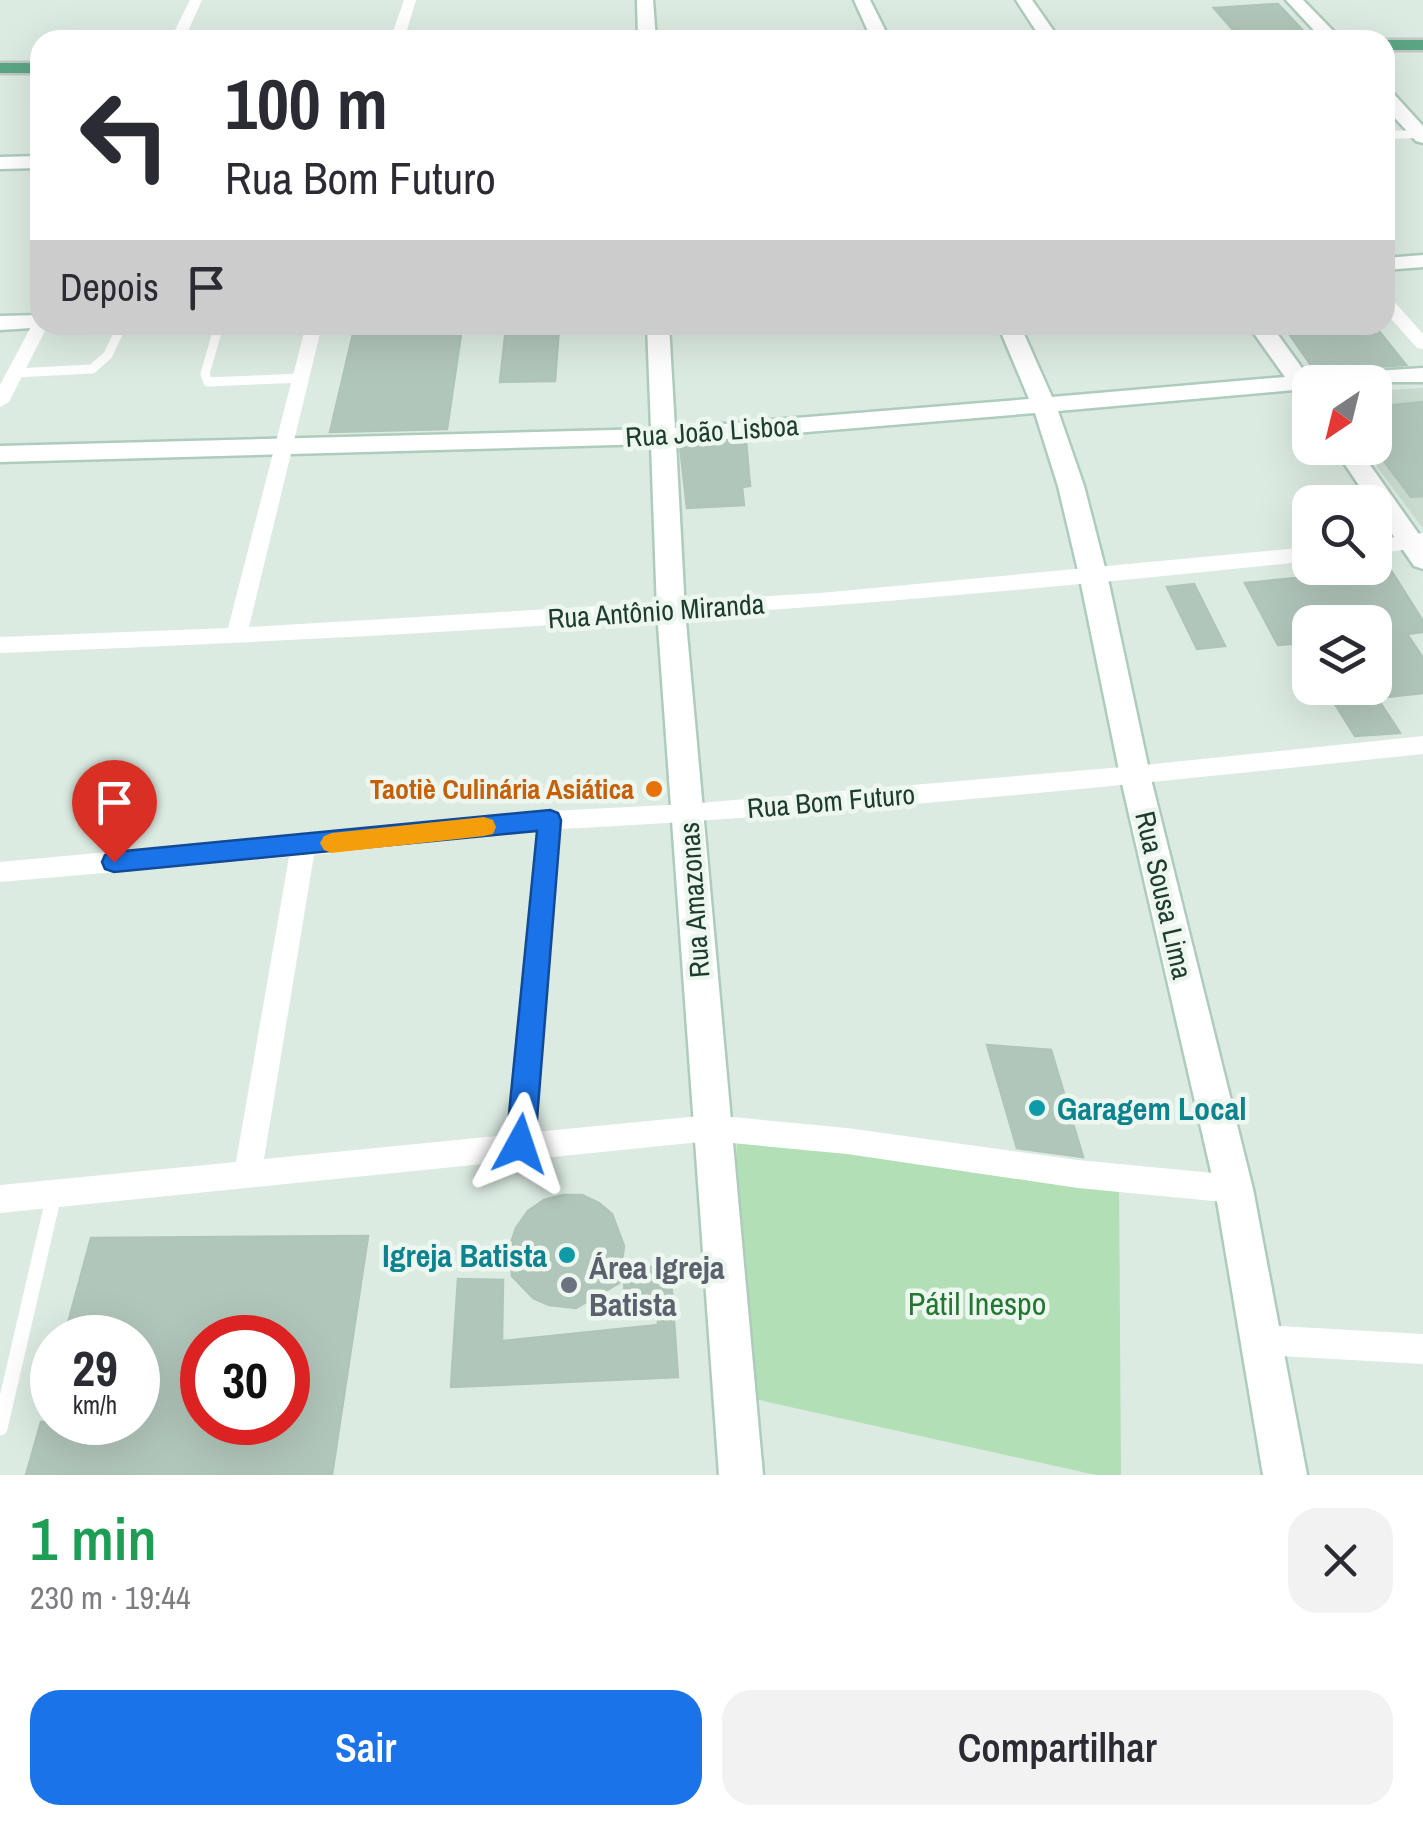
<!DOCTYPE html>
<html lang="pt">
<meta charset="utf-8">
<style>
:root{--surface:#fff;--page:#f2f2f3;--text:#2b2b33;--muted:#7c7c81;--accent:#1a73e8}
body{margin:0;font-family:"Archivo Narrow",sans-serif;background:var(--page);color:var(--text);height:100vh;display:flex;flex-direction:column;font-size:38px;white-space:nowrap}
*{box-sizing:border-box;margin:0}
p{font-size:32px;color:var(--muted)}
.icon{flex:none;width:55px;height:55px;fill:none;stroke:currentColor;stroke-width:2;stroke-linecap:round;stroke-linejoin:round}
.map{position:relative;height:1475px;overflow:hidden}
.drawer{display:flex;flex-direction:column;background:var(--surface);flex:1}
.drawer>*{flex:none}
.hud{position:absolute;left:30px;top:30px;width:1365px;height:305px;border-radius:30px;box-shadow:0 10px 40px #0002;background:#fff;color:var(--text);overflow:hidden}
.needle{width:65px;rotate:215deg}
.buttons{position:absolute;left:1292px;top:365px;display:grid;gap:20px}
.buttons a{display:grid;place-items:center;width:100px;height:100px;border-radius:20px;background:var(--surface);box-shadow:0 10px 40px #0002;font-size:50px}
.speed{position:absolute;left:30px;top:1315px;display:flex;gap:20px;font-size:50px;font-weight:700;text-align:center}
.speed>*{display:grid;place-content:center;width:130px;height:130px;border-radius:50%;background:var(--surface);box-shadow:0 10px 40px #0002;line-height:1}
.speed small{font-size:25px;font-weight:400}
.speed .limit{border:15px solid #d22;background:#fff;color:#111}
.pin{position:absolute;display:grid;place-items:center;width:85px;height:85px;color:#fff;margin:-102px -42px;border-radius:50% 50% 50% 0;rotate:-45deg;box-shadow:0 0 10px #0007}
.pin .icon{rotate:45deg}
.me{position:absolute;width:110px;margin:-55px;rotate:5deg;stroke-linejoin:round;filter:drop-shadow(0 0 8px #0008)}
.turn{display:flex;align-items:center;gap:35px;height:210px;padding:0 30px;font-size:45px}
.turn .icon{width:130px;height:130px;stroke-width:2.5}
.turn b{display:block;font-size:70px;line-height:85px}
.then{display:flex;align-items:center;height:95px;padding:0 30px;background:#0003;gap:20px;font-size:38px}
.round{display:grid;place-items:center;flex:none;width:105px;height:105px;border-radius:30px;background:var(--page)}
.headline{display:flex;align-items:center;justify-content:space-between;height:170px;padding:0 30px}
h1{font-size:60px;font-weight:600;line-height:75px;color:#1e9e55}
.action{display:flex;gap:20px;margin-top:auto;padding:20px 30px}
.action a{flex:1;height:115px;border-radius:30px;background:var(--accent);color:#fff;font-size:40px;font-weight:600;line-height:115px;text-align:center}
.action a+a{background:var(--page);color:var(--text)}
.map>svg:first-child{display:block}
.built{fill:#cadbd0}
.green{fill:#b2dfb5}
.building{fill:#b1c6ba;stroke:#aec5b7;stroke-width:2.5;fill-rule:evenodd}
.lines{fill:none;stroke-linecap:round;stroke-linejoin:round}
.secondary-casing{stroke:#aeccbb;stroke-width:5}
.primary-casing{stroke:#c0c8c4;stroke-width:5}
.lane-far1{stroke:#fff;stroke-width:9}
.lane{stroke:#fff;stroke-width:15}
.street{fill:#fff;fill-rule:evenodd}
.secondary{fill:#fff;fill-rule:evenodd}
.primary{fill:#5ba684;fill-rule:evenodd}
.route{fill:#1a73e8;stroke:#114b97;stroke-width:2.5}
.slow{fill:#f59e0b}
.food-dot{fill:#e8710a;stroke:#edf7f0;stroke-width:4}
.culture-dot{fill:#0f9aa8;stroke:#edf7f0;stroke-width:4}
.worship-dot{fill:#6b7280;stroke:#edf7f0;stroke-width:4}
.labels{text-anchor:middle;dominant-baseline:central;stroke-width:9;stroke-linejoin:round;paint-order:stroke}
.street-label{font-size:28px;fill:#1d3c2d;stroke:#edf7f0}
.food-label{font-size:28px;font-weight:bold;fill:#c56008;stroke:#edf7f0;text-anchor:end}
.near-culture-label{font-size:32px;font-weight:bold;fill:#0d838f;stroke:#edf7f0;text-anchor:start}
.near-worship-label{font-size:32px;font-weight:bold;fill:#5b616d;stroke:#edf7f0;text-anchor:start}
.near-park-label{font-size:32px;fill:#273;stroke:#edf7f0}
</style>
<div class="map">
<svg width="1423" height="1475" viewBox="0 0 1423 1475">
<rect width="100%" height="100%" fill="#dcebe2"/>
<path class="built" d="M1423,388V527H1422L1363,448H1375V391Z"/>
<path class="green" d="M737,1129L1119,1178L1121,1475H1096L732,1394Z"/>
<path class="building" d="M1278,4L1308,36L1242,40L1214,8Z
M1283,325H1374L1406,365L1315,371Z
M462,327L447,429L330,432L354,330Z
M559,327L555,381L500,382L506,328Z
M1423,402V496L1411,497L1374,448H1389L1375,428V407Z
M746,441L750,486L742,487L744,505L687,508L680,446Z
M1390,569L1423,621V632L1407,634L1423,658V693L1377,698L1400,733L1355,736L1325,688H1370L1375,695V663L1390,661L1375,636V622H1295L1306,643L1278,645L1245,583Z
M1194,584L1225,646L1197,649L1167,587Z
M987,1045L1051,1050L1083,1157L1017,1148Z
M563,1195H582L599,1203L612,1214L624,1246L619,1283L576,1308L549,1305L533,1298L512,1276L510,1246L516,1228L528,1211L544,1200Z
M368,1236L332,1475H26L41,1422H138V1338H64L91,1238ZM202,1338H288V1422H202Z
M670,1265L678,1377L451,1387L458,1279L503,1280L502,1341L658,1325V1315L625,1312L624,1270Z"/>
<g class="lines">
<defs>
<path id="secondary" d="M637,0H653L656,40H638Z
M854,0H870L890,40H872Z
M1016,0H1032L1060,40H1042Z
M1286,0H1303L1342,40H1323Z
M1385,90L1392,92L1423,126V143L1416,141L1385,107Z
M40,156V168L0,169V157Z
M1423,255V267L1385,270V258Z
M40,315V325L48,327L0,330V316Z
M647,325H669L675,428L1029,399L998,325H1020L1052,397L1285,377L1248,325H1271L1307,375L1423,368V382H1310V402L1302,400L1294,390L1058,411L1084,486L1108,579L1150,775L1253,1189L1307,1475H1263L1215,1189L1120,775L1080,579L1058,486L1035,413L676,443L685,611L763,1475H719L657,611L651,444L0,462V446L651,429Z
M1334,448H1358L1423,540V569L1414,566L1375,509V502H1370Z"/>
<path id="primary" d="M1384,40H1423V50H1385Z
M0,63H40V73H0Z"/>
</defs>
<use href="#secondary" class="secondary-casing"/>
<use href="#primary" class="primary-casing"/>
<path class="lane-far1" d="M219,325L205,374L208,382L301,378
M15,373L92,369L108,355L122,325"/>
<path class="lane" d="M0,1428L54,1195"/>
<path class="street" d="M190,0H202L184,40H170Z
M404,0H416L404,40H390Z
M1423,130L1420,138L1385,139V131Z
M1385,297L1391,298L1423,334V349L1417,348L1385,312Z
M40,320V325H48L9,402L0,407V385L32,325Z
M306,325H322L249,627L820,593L1310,547V561C874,608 437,636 0,653V637L228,628Z
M1423,533V547L1375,554V540Z
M1423,736V754C1136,784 849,814 561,829L535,1132L710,1115L847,1128L1078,1160L1234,1175L1244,1179L1248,1189L1244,1199L1234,1203L1078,1188L847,1154L710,1141L0,1213V1185L236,1162L289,857L0,882V862L550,811L688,804L1135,766ZM537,831L507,1135L264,1159L314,855Z
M1263,1325L1423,1334V1364L1263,1355L1252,1351L1248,1340L1252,1329Z"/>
<use href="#secondary" class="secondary"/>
<use href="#primary" class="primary"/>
</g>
<path class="route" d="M550,810L558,813L561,820L535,1144L531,1154L520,1158L510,1154L506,1144L537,831L114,872L105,869L102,862L105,855L114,852Z"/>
<path class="slow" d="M484,817L493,820L496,827L493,834L484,836L332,853L324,850L320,843L324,836L332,833Z"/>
<circle class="food-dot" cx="654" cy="789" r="10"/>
<g class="culture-dot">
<circle cx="1037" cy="1108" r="10"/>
<circle cx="567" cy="1255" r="10"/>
</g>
<circle class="worship-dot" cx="569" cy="1285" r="10"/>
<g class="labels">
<g class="street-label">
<text transform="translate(712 431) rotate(-4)">Rua João Lisboa</text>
<text transform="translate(656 611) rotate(-4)">Rua Antônio Miranda</text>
<text transform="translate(831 801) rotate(-5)">Rua Bom Futuro</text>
<text transform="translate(1164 895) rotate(77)">Rua Sousa Lima</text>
<text transform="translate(694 900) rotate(-94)">Rua Amazonas</text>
</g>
<g class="food-label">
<text x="634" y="789">Taotiè Culinária Asiática</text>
</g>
<g class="near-culture-label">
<text x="1057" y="1108">Garagem Local</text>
<text x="547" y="1255" text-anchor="end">Igreja Batista</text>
</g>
<g class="near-worship-label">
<text x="589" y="1267">Área Igreja<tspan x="589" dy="37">Batista</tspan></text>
</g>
<g class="near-park-label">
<text x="977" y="1303">Pátil Inespo</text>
</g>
</g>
</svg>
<div class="buttons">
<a><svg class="needle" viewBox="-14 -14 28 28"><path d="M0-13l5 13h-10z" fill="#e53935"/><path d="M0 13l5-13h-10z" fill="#7c7c81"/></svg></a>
<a><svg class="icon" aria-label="search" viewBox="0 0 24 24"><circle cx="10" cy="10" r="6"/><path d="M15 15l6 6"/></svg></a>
<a><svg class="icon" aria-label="layers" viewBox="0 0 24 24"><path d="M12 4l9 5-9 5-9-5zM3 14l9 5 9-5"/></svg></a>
</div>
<div class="speed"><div>29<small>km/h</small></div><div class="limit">30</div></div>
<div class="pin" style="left:114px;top:862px;background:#d93025"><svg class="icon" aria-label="arrive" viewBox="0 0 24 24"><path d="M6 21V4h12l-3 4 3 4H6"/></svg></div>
<svg class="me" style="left:520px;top:1144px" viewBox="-20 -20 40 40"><path d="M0-17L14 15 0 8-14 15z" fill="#1a73e8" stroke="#fff" stroke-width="4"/></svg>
<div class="hud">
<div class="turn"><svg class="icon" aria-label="left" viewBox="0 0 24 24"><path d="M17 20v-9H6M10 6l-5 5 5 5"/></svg><div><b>100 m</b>Rua Bom Futuro</div></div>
<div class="then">Depois<svg class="icon" aria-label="arrive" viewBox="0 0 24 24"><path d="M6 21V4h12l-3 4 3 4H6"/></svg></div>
</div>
</div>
<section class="drawer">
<div class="headline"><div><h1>1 min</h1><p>230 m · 19:44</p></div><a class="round"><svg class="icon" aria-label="close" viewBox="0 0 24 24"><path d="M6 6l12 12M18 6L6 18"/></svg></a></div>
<div class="action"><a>Sair</a><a>Compartilhar</a></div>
</section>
